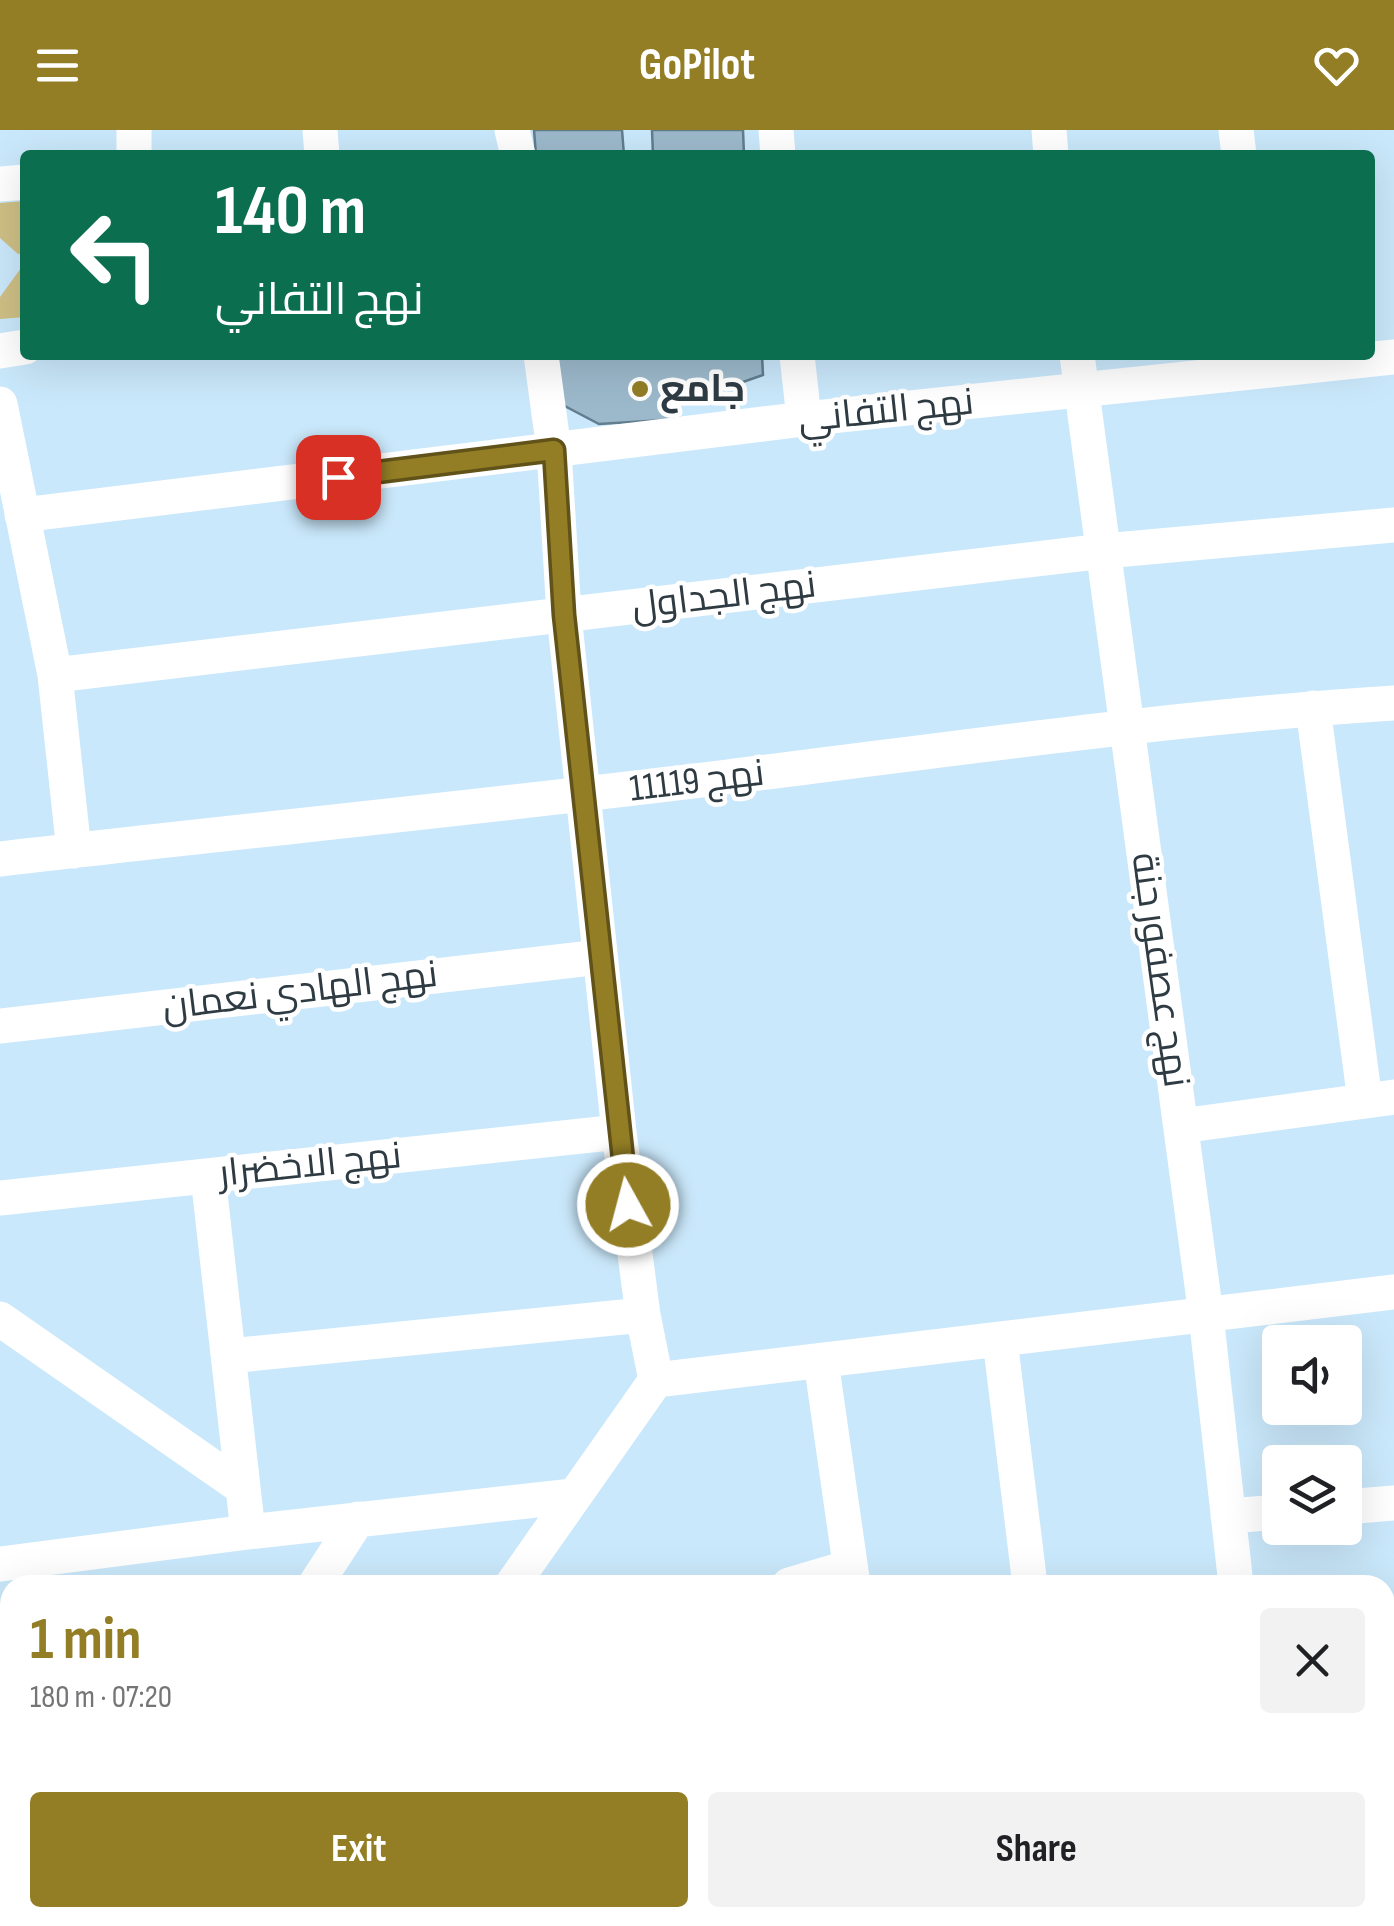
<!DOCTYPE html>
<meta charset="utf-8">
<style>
:root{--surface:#fff;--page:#f2f2f2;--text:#202124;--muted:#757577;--accent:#937e25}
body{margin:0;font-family:"Sofia Sans Condensed",Cairo,sans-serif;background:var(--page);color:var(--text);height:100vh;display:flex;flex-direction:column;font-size:38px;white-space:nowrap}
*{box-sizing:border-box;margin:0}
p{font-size:32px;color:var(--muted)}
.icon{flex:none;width:55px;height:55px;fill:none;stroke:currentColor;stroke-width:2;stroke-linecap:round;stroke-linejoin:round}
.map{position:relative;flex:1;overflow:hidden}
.drawer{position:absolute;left:0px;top:1445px;width:1395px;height:352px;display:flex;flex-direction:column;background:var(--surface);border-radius:30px 30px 0 0;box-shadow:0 10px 40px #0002}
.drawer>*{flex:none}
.guide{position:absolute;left:20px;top:20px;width:1355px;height:210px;border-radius:10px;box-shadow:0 10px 40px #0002;background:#0b6e4f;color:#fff;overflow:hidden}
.buttons{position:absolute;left:1262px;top:1195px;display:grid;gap:20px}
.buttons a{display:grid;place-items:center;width:100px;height:100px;border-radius:10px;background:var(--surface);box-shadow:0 10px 40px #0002;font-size:50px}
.pin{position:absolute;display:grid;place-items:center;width:85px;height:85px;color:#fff;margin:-42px;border-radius:20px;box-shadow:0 5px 15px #0006}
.me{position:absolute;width:110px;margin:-55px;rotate:353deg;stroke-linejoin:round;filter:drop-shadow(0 0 8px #0008)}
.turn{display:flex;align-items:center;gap:35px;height:210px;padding:0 30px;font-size:45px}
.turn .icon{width:130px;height:130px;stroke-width:2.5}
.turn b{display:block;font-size:70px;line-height:85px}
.round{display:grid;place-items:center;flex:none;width:105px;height:105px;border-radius:10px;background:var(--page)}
.head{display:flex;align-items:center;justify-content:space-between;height:170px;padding:0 30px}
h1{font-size:60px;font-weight:700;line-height:75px;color:var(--accent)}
.action{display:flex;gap:20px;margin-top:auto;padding:20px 30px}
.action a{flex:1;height:115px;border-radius:10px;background:var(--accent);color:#fff;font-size:40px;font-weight:700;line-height:115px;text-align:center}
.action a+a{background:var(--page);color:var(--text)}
header{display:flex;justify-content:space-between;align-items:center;height:130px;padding:0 30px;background:var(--accent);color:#fff;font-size:45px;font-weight:700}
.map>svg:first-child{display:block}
.green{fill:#cebf85}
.building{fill:#9cb9cb;stroke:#617d8e;stroke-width:2.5}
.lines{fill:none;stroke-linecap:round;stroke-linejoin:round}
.minor{stroke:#fff;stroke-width:35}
.trunk{stroke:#fff;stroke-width:55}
.route-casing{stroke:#605218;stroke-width:25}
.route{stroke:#937e25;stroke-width:18}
.poi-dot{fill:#937e25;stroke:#fff;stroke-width:4}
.labels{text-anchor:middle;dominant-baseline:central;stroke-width:9;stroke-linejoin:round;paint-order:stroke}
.poi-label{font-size:38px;font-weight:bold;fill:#2f3b43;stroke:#fff;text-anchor:start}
.street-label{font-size:38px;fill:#2f3b43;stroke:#fff}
</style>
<header><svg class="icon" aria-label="menu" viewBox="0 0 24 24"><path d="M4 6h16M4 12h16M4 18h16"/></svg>GoPilot<svg class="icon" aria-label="heart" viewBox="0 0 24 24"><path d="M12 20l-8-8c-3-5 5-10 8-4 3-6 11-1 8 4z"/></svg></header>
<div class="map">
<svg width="1394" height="1796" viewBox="0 0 1394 1796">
<rect width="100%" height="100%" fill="#cae8fb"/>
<path class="green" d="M25,71V123L18,124L0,108V73Z
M21,138H25V187L0,189V167Z
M0,1697L10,1704V1788H124L136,1796H0Z"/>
<path class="building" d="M534,0H622L624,25H536Z
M652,0H743L744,25H653Z
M555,225H762L763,245L674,276L680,289L599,294L559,273Z"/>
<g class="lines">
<path class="minor" d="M320,0L322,25
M512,0L518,25
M776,0L778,25
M1049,0L1051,25
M1236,0L1239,25
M134,25V0
M0,54L25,52
M0,221L25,217
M797,225L804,289
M1077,225L1206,1185L1236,1455
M0,274L55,545L74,721
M22,385L804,289L1394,227
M55,545L1104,421L1394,395
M1313,578L1365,971
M0,729C242,701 485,677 727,647C949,620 1171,587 1394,573
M0,896L600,827
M1181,996L1394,967
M208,1046L248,1402
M0,1068L619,1002
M0,1189L240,1356
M1000,1210L1030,1455
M229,1226L643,1185
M821,1231L853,1455
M656,1250L1394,1162
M1345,1377L1394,1373
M1228,1386L1280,1382
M1,1434L248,1402L573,1366
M315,1455L358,1389
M512,1455L656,1250L643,1185L619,1002L564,485L554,320L541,225
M789,1455L850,1437
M1385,1741L1394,1739
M501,1788L513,1796
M1276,1788L1277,1796
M787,1796L793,1788"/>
<path class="trunk" d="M0,1569L10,1576
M0,1645L10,1652
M193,1788L205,1796
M300,1788L312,1796"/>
</g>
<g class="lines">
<defs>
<path id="route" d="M338,347L554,320L564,485L628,1075"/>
</defs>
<use href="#route" class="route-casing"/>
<use href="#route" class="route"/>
</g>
<circle class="poi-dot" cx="640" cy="259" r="10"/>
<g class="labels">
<g class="poi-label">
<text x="660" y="259">جامع</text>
</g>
<g class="street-label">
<text transform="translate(886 281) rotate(-6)">نهج التفاني</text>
<text transform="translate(724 466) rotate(-7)">نهج الجداول</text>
<text transform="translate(697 651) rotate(-7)">نهج 11119</text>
<text transform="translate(1160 840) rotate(82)">نهج عصفور جنة</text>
<text transform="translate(300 861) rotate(-7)">نهج الهادي نعمان</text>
<text transform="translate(310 1035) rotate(-6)">نهج الاخضرار</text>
</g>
</g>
</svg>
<div class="buttons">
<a><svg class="icon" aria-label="sound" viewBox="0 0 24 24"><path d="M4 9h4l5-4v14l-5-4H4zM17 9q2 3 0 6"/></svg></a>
<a><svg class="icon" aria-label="layers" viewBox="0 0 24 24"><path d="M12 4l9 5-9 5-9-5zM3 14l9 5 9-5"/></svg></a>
</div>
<div class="pin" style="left:338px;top:347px;background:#d93025"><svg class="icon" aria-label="arrive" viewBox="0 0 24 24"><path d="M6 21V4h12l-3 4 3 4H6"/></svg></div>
<svg class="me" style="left:628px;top:1075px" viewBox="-20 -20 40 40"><circle r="17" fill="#937e25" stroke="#fff" stroke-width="3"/><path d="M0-11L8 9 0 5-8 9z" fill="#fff"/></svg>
<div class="guide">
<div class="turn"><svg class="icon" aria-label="left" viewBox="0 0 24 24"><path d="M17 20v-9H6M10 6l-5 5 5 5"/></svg><div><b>140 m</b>نهج التفاني</div></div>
</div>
<section class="drawer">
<div class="head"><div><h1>1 min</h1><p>180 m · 07:20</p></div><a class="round"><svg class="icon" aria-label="close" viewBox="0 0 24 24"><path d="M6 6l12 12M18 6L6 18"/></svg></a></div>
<div class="action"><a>Exit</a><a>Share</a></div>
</section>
</div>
